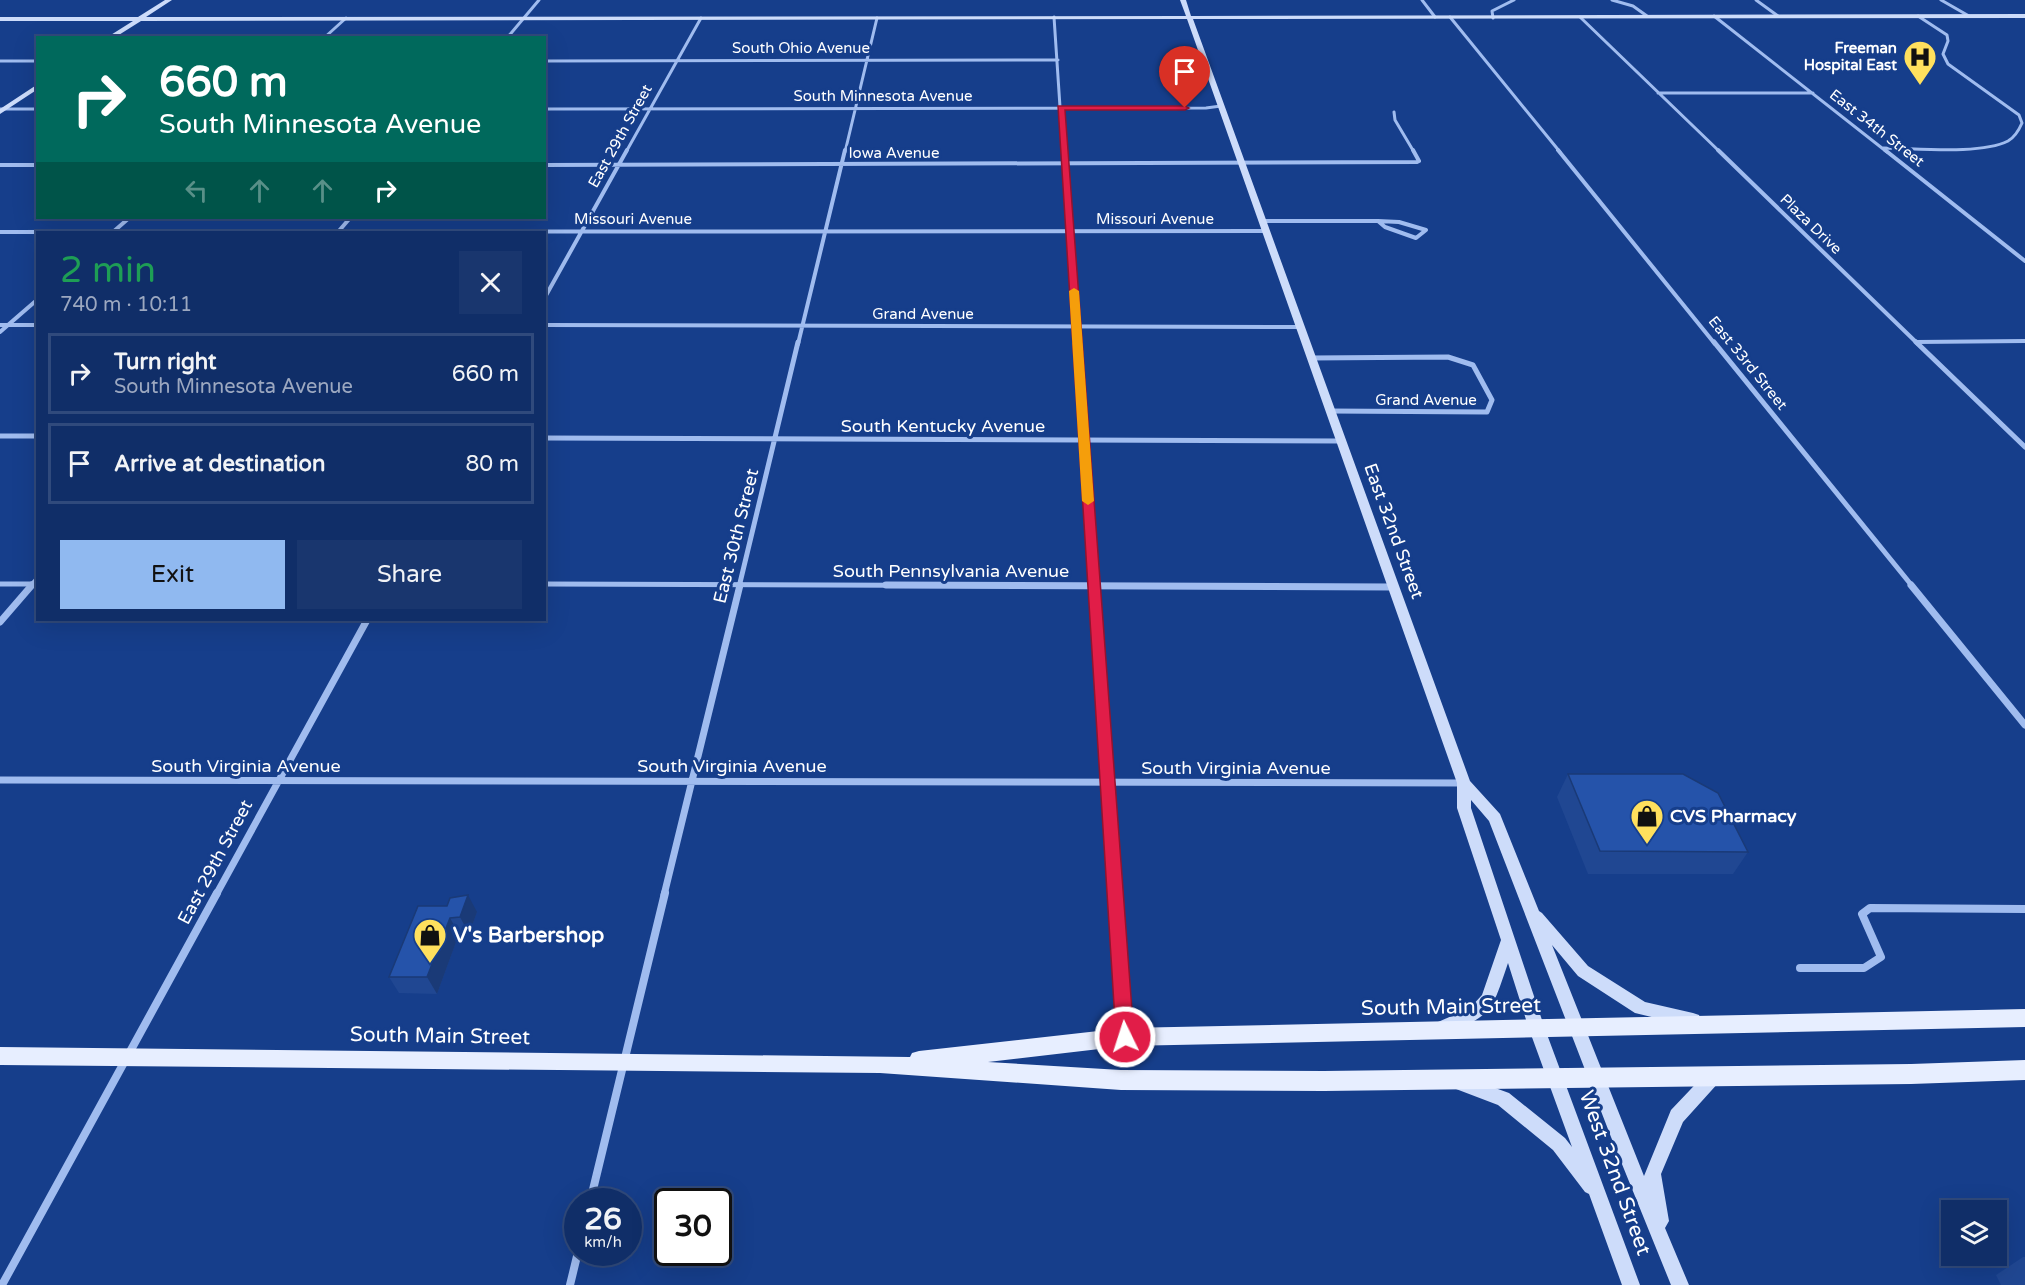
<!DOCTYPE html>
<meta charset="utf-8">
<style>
:root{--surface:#102e68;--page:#19366e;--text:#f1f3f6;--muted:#9ca8c0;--line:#304a7c;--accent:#90b9f0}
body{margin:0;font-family:"Varela Round",sans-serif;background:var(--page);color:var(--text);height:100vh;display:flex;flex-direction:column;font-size:22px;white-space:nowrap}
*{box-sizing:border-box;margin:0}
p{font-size:20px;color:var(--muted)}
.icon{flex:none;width:33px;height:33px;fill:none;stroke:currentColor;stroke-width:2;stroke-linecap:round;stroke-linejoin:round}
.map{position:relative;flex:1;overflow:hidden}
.drawer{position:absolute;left:36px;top:231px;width:510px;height:390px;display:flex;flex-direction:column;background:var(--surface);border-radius:0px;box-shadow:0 6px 24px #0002,0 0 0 2px var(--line)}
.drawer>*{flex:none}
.guide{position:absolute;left:36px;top:36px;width:510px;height:183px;border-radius:0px;box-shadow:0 6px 24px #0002,0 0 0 2px var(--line);background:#00695c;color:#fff;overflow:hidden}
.tools{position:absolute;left:1941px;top:1200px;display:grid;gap:12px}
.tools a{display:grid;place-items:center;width:66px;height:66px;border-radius:0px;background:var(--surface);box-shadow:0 6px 24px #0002,0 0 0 2px var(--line);font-size:30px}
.speed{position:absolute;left:564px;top:1188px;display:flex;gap:12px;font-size:30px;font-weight:700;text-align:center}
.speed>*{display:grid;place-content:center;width:78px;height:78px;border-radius:50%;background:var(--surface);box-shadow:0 6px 24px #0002,0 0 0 2px var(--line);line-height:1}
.speed small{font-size:15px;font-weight:400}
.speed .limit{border:3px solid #111;border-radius:9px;background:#fff;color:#111}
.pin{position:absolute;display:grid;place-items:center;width:51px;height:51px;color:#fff;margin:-62px -26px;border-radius:50% 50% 50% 0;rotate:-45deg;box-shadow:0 0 6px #0007}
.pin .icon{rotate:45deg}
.me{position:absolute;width:66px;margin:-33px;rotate:356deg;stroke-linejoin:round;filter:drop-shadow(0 0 4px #0008)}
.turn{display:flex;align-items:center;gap:21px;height:126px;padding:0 24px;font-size:27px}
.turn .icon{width:78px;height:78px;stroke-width:2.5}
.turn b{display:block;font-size:42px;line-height:51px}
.lanes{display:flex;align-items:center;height:57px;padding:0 24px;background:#0003;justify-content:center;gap:30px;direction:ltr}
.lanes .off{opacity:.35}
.round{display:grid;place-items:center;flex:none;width:63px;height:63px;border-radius:0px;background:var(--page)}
.overview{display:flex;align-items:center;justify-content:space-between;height:102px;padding:0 24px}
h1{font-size:36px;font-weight:600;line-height:45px;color:#1e9e55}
.action{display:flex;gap:12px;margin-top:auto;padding:12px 24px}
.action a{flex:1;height:69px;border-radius:0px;background:var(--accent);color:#111;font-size:24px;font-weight:600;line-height:69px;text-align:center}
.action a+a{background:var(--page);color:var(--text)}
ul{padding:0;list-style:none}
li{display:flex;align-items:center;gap:18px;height:81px;margin:0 12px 9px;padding:0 12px;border:3px solid var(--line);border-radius:0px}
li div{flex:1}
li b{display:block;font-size:22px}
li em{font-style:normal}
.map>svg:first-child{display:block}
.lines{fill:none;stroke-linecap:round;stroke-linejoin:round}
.street-far4{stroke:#a0bcef;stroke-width:3}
.street-far3{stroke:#a0bcef;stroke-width:4}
.street-far2{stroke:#a0bcef;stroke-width:5}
.street-far1{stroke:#a0bcef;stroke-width:7}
.street{stroke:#a0bcef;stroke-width:8}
.secondary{fill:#cddcfa;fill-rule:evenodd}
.primary{fill:#e7eeff;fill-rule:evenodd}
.wall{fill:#204792}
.shaded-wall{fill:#1a3a77}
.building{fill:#2553aa;stroke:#1a3a77;stroke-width:1.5}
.route{fill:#e11d48;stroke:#92132f;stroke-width:1.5}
.slow{fill:#f59e0b}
.labels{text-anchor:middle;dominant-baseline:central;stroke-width:6;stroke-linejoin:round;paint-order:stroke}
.far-street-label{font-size:15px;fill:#fff;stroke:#163e8b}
.far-poi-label{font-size:15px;font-weight:bold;fill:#fff;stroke:#163e8b;text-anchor:end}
.street-label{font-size:18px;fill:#fff;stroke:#163e8b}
.poi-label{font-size:18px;font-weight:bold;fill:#fff;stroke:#163e8b;text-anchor:start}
.near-poi-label{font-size:21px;font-weight:bold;fill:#fff;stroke:#163e8b;text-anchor:start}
.near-street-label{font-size:21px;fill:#fff;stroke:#163e8b}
</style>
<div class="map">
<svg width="2025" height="1285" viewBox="0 0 2025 1285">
<rect width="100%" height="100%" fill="#163e8b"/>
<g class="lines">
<path class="street-far4" d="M1422,0L1435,17
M1612,0L1633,6L1647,16
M1756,0L1778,16
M1941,0L1969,16
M1714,16L1887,152
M1054,17L1063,152
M1450,17L1560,152
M1580,17L1720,152
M1493,18L1492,11L1514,0
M324,38L346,18
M507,38L539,0
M0,61H38
M544,61L1058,60
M1658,93H1813
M0,109H38
M544,109L1206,108L1221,106
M1394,112L1395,120L1414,152
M1883,148C1915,148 1980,155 2008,141C2015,137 2019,130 2022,123L2019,115L1948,64L1943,54L1948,41L1947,35L1918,16
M626,152L701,18
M845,152L877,18"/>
<path class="street-far3" d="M1063,150L1077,344
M1558,150L1715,344
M1718,150L1918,344
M1885,150L2025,261
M0,165H38
M544,165L1417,162L1419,161L1413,150
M1263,221H1378
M1378,221L1399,222L1426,230L1416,238L1385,227Z
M0,232L1266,231
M113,232L129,218
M338,232L350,218
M544,299L627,150
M0,325H38
M544,325L1301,327
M0,332L38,299
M1916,342L2025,341
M798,344L845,150"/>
<path class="street-far2" d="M1077,342L1094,587
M1714,342L1913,587
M1916,342L2025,447
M1311,358L1448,357L1473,365L1492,400L1487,412L1330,411
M0,436H38
M544,438L1341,441
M0,584H35
M544,584L1310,587
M30,587L38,578
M739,587L798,342"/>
<path class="street-far1" d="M886,585L1393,587
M1094,585L1115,895
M1911,585L2025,725
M0,622L32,585
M0,780L1463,783
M216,895L367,620
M664,895L740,585"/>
<path class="street" d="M1115,893L1125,1034
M1800,968H1864L1881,957L1862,914L1870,908L2025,909
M590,1202L665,893
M2,1285L217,893
M570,1285L578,1252"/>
<path class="secondary" d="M165,0H172L146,17L1186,16L1180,0H1186L1191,16L2025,14V18L1193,19L1470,781L1500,814L1539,911L1542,913L1588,966L1645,1002L1693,1013L1699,1015L1701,1020L1699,1025L1693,1027L1635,1013L1578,976L1552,945L1644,1176L1671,1110L1708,1071L1714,1068L1720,1071L1722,1076L1720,1081L1683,1122L1661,1174L1669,1221L1665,1228L1689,1285H1671L1611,1137L1489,821L1471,800V808L1545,1029L1640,1285H1622L1589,1194L1585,1192L1553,1150L1498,1105L1456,1089L1454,1084L1456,1079L1462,1076L1509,1093L1565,1138L1572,1147L1529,1029L1508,963C1492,1010 1493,1016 1444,1034L1438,1032L1436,1027L1438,1022L1470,1008L1482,995L1501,940L1457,808V783L1187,19L141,21L114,38H106L133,21H0V17H138Z
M38,84V89L0,114V109Z"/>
<path class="primary" d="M2025,1009V1027L1125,1046L988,1062L1121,1070L1324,1071L1911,1064L2025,1060V1080L1911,1084L1324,1091L1121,1090L880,1073L0,1065V1047L910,1057L912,1053L919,1051L1125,1028Z"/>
</g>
<path class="wall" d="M1568,774L1748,852L1733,874H1588L1557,797Z
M418,906L477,912L469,934H459L437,994L399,993L389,977Z
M2023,1257H2025V1285H2001L1996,1275Z"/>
<path class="shaded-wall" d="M468,895L477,912L469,934L460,917Z
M450,918L459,934L437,994L427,977Z"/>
<path class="building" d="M1568,774H1683L1718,793L1748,852L1600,851Z
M468,895L460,917L450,918L427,977H389L418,906H447L450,898Z"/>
<path class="route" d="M1058,106H1185L1189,108L1185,110H1065L1134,1037L1131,1043L1125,1046L1118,1043L1116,1037Z"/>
<path class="slow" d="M1074,288L1079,291L1094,501L1088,505L1082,501L1069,291Z"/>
<defs>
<symbol id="hospital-pin" viewBox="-11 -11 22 30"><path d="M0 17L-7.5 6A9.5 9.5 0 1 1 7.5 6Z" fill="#ffe05d" stroke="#163e8b"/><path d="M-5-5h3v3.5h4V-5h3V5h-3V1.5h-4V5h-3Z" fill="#111"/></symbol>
<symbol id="shop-pin" viewBox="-11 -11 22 30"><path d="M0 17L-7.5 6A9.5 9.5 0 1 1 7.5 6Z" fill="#ffe05d" stroke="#163e8b"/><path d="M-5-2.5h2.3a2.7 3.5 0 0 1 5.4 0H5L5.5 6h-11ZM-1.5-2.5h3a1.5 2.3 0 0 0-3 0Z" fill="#111"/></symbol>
</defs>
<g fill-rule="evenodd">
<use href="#hospital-pin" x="1901" y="38" width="38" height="52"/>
<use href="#shop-pin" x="1628" y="797" width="38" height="52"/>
<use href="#shop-pin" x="411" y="916" width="38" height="52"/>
</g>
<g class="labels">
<g class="far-street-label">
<text x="801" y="48">South Ohio Avenue</text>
<text x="883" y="96">South Minnesota Avenue</text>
<text transform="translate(1877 128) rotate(38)">East 34th Street</text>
<text transform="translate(620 136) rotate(-61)">East 29th Street</text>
<text x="894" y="153">Iowa Avenue</text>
<text x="633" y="219">Missouri Avenue</text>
<text x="1155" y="219">Missouri Avenue</text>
<text transform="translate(1811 224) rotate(44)">Plaza Drive</text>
<text x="923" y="314">Grand Avenue</text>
<text transform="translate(1748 363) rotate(51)">East 33rd Street</text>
<text x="1426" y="400">Grand Avenue</text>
</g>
<g class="far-poi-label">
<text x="1897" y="48">Freeman<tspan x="1897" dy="17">Hospital East</tspan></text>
</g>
<g class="street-label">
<text x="943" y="426">South Kentucky Avenue</text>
<text transform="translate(1394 531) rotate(70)">East 32nd Street</text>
<text transform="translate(736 536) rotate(-76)">East 30th Street</text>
<text x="951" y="571">South Pennsylvania Avenue</text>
<text x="246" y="766">South Virginia Avenue</text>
<text x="732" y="766">South Virginia Avenue</text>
<text x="1236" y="768">South Virginia Avenue</text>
<text transform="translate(215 862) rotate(-62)">East 29th Street</text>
</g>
<g class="poi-label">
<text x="1670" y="816">CVS Pharmacy</text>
</g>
<g class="near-poi-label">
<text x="453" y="935">V's Barbershop</text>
</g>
<g class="near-street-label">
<text transform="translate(1451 1007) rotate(-1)">South Main Street</text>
<text transform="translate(440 1036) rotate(1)">South Main Street</text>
<text transform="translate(1615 1173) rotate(70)">West 32nd Street</text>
</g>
</g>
</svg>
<div class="tools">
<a><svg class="icon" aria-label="layers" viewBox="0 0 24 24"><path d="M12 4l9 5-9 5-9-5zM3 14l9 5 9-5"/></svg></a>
</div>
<div class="speed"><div>26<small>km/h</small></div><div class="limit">30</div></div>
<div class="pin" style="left:1185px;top:108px;background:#d93025"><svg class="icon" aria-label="arrive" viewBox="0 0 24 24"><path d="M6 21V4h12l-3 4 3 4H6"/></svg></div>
<svg class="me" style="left:1125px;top:1037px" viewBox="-20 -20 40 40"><circle r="17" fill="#e11d48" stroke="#fff" stroke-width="3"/><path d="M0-11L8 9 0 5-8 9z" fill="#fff"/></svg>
<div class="guide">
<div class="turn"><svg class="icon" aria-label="right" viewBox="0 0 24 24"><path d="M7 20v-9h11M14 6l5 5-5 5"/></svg><div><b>660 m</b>South Minnesota Avenue</div></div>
<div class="lanes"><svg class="icon off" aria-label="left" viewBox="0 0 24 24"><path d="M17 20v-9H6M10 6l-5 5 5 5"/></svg><svg class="icon off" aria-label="ahead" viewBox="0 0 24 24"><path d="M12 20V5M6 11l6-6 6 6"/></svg><svg class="icon off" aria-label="ahead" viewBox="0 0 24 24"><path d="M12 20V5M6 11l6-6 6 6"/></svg><svg class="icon" aria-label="right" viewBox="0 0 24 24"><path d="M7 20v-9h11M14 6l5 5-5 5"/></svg></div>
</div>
<section class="drawer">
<div class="overview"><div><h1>2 min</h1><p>740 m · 10:11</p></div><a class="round"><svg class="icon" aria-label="close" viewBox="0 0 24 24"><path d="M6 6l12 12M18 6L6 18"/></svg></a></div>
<ul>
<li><svg class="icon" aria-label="right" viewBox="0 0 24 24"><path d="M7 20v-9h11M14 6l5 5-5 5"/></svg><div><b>Turn right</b><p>South Minnesota Avenue</p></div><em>660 m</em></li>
<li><svg class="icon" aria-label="arrive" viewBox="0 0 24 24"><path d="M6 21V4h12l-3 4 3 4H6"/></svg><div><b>Arrive at destination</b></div><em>80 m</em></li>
</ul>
<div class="action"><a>Exit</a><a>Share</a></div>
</section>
</div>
